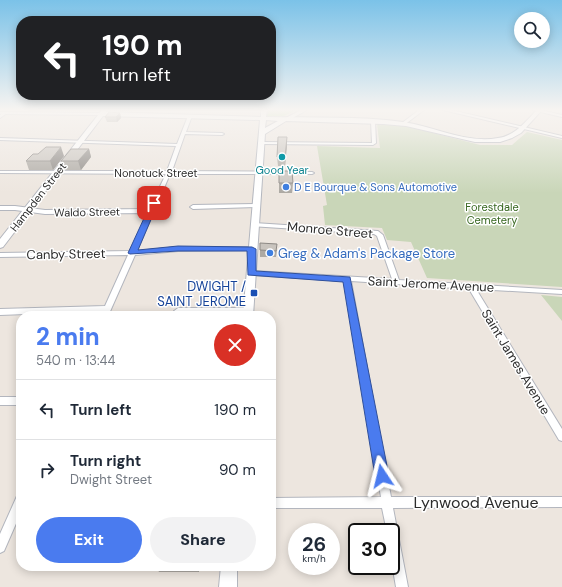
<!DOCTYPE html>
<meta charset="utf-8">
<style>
:root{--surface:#fff;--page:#f2f2f3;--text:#1f2937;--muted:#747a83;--line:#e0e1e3;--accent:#4a7bef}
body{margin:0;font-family:"DM Sans",sans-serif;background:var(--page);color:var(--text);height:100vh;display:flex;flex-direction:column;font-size:15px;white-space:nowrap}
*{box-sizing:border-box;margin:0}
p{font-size:13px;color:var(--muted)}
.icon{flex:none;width:22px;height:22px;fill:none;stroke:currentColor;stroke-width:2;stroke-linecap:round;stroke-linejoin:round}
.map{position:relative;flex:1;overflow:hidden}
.side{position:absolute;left:16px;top:311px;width:260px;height:260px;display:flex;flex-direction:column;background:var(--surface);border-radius:16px;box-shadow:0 2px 10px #0003}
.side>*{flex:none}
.banner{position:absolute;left:16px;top:16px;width:260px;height:84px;border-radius:16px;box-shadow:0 2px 10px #0003;background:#202124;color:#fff;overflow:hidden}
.fabs{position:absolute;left:514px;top:12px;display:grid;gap:8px}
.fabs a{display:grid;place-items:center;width:36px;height:36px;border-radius:50%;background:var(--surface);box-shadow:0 2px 10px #0003;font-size:20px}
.speed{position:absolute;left:288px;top:523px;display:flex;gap:8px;font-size:20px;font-weight:700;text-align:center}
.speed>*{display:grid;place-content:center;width:52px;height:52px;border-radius:50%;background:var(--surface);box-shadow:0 2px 10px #0003;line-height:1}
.speed small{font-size:10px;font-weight:400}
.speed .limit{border:2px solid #111;border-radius:6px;background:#fff;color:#111}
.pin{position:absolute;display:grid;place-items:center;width:34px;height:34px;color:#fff;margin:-17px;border-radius:8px;box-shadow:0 2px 6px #0006}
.me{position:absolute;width:44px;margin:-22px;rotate:350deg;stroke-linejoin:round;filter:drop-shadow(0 0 3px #0008)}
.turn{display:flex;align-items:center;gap:14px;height:84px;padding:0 20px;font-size:18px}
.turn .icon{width:52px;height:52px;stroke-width:2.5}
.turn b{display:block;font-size:28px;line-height:34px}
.round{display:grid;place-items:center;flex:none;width:42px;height:42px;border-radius:21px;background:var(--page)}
.head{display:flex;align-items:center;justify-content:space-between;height:68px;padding:0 20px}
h1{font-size:24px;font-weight:800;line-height:30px;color:var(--accent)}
.primary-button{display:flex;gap:8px;margin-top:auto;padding:8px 20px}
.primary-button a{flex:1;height:46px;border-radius:24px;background:var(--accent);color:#fff;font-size:16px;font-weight:800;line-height:46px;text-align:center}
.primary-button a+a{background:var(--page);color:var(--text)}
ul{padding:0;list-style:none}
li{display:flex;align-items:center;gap:12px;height:60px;padding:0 20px;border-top:1px solid var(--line)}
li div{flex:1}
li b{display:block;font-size:15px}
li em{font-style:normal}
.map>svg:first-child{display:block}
.green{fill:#bce09f}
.cemetery{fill:#c9d6b8}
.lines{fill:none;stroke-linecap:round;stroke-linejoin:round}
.minor-casing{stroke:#b3b6be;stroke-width:2}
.tertiary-casing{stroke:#b3b6be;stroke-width:2}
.secondary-casing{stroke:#b3b6be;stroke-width:2}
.minor{fill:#fff;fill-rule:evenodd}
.tertiary{fill:#fff;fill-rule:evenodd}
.secondary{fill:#fff;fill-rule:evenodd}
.wall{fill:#ada9a3}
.shaded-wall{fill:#8d8985}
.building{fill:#c9c4be;stroke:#8d8985}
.route{fill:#4a7bef;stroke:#30509b}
.culture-dot{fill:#0f9aa8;stroke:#fff;stroke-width:1.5}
.shop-dot{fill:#3f7fe0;stroke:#fff;stroke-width:1.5}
.transit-dot{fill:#1a4fb4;stroke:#fff;stroke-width:1.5}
.labels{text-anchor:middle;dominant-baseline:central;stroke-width:3;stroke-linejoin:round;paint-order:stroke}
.far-culture-label{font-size:11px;fill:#0d838f;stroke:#fff}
.far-street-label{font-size:11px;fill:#2c2c2c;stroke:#fff}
.far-shop-label{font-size:11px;fill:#366cbe;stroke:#fff;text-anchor:start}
.far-park-label{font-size:11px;fill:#36661f;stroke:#fff}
.street-label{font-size:13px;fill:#2c2c2c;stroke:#fff}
.shop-label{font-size:13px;fill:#366cbe;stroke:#fff;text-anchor:start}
.transit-label{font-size:13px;fill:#164399;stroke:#fff;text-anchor:end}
.near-street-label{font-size:16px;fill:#2c2c2c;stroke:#fff}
</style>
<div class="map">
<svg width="562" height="587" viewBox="0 0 562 587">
<rect width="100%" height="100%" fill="#ede6df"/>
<path class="green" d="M268,110H297L284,116H267Z"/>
<path class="cemetery" d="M377,124L402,125L480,145H512L527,132L562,140V287L427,278L411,242L387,240L382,228L325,225L323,206L327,205L317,146L380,148Z
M541,295L562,297V321Z"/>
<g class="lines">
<defs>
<path id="minor" d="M419,110H424L404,125H402V123Z
M443,110H451L562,136V138Z
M532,110H541L562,115V117Z
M4,112L7,113L0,118V115Z
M190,115L192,116L186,132L222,133L224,134L222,135L185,134L172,171L312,172L314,173L312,174H170L137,251L178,247H252L255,249L254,250L178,251L135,255L108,316H100L103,311L0,315V309L105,306L128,255L0,257V253L130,251L148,213L45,214L15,210H0V206H15L45,210L149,209L166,174L0,173V171H167L176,146L0,140V138L177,144L188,116Z
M373,120L375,121L376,143L373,145L261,144L259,143L261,142L372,143L371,121Z
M255,204L257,205V207L193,209L190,207L193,205Z
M254,223L378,231L383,235L399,280L562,290V294L476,289L562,429V441L559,440L469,289L351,281L391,497H562V507L393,508L408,587H396L391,558V532H387L382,508H271V498L381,497L344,281L252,275L249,273L252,271L392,279L377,236L374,234L252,226V224Z
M178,308H248L252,311L248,314H178L174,311Z
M0,397H21V405H0Z
M21,495V512L4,551L0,553V534L17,496Z"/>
<path id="tertiary" d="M301,110H307L289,120L284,119Z
M0,112L102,113L104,114L102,115L0,114Z"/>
<path id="secondary" d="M102,110H107L106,112L261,117V110H267L266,117C311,118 359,116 403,122C434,126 466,144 498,138C515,136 525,122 537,110H542L521,133L512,138L500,142H475L406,126L383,124L286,121L265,134L253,316H243L260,120L103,116L3,247L0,248V239ZM266,120L278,121L265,128Z
M221,566H237V587H219Z"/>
</defs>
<use href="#minor" class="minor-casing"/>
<use href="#tertiary" class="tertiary-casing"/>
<use href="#secondary" class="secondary-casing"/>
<use href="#minor" class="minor"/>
<use href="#tertiary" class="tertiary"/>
<use href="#secondary" class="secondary"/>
</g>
<path class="wall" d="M108,110H129L128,111Z
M120,113L121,118L117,122H107L105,117Z
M287,137L285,166H278L277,157Z
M89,149L91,157L81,170H64L61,161Z
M38,154L64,156L53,170H29L26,161Z
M279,171L293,183L292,193H279Z
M260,250H277L276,257H260Z
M156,566H199V572H159Z"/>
<path class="shaded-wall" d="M120,113L121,118L117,122L116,117Z
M287,137V146L285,166V157Z
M61,147L64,156L53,170L50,161Z
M89,149L91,157L81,170L78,161Z
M197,566H199V572Z"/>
<path class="building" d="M109,112L120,113L116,117H105Z
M278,137H287L285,157H277Z
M46,147H61L50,161H26L33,154H38Z
M71,149H89L78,161H61Z
M279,171H292L293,183H279Z
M260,243L277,244L276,251L260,250Z"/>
<linearGradient id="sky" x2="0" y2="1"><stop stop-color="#7bc2e8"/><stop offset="0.57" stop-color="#f7f4f1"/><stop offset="1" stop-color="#f7f4f1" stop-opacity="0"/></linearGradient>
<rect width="562" height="193" fill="url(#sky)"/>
<path class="route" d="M154,201L158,203L138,250L178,246L252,247L256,249V271L350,277L389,476L387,480L382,482L377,480L375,476L343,282L248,275L247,251H178L130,254L128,253L151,203Z"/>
<circle class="culture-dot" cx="282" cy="157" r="4"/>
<g class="shop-dot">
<circle cx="286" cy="187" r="4"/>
<circle cx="270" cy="253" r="4"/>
</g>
<rect class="transit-dot" x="250" y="289" width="8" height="8" rx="2"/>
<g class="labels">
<g class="far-culture-label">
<text x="282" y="170">Good Year</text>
</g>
<g class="far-street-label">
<text x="156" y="173">Nonotuck Street</text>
<text transform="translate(38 197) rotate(-52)">Hampden Street</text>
<text transform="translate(87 212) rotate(-1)">Waldo Street</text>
</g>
<g class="far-shop-label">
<text x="294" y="187">D E Bourque &amp; Sons Automotive</text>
</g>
<g class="far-park-label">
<text x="492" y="207">Forestdale<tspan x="492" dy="13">Cemetery</tspan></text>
</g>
<g class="street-label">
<text transform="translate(330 230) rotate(5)">Monroe Street</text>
<text transform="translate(66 254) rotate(-1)">Canby Street</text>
<text transform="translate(431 284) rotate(3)">Saint Jerome Avenue</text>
<text transform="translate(516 362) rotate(59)">Saint James Avenue</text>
</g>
<g class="shop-label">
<text x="278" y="253">Greg &amp; Adam's Package Store</text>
</g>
<g class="transit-label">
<text x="246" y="286">DWIGHT /<tspan x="246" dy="15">SAINT JEROME</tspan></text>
</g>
<g class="near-street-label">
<text x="476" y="502">Lynwood Avenue</text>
</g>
</g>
</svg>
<div class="fabs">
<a><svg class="icon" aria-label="search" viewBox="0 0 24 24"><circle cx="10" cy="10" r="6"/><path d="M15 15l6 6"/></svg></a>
</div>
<div class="speed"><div>26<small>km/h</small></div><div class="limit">30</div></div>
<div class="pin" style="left:154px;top:203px;background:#d93025"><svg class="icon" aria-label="arrive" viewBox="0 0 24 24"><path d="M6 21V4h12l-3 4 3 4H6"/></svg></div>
<svg class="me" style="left:382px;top:476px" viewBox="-20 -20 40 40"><path d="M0-17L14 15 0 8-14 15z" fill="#4a7bef" stroke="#fff" stroke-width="4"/></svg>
<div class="banner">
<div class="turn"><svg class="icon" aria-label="left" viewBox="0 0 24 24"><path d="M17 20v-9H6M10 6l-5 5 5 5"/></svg><div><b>190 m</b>Turn left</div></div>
</div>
<section class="side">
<div class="head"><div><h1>2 min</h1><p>540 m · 13:44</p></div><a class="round" style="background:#d93025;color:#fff"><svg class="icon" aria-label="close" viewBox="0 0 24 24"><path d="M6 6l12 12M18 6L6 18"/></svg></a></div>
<ul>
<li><svg class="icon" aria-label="left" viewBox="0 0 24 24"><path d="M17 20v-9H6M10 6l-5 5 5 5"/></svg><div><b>Turn left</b></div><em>190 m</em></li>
<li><svg class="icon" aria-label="right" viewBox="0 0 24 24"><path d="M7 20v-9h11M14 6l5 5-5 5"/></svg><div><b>Turn right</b><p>Dwight Street</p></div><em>90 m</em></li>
</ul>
<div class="primary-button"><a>Exit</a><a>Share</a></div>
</section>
</div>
